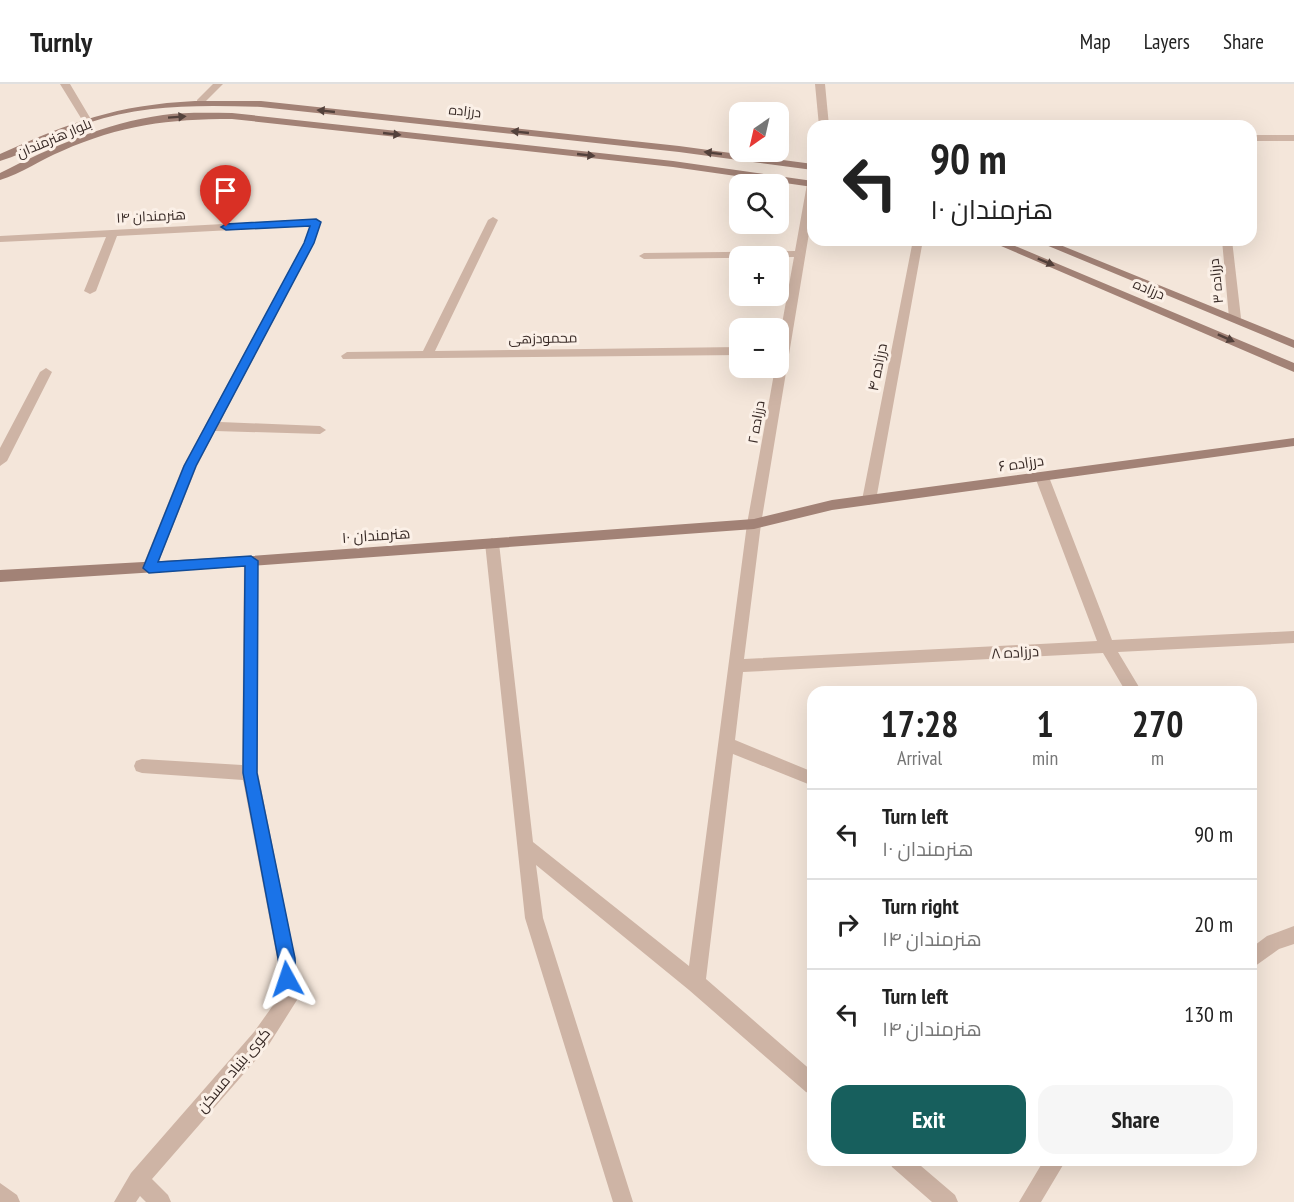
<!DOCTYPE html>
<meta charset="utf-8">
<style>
:root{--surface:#fff;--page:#f6f6f6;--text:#222;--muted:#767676;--line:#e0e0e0;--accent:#175f5d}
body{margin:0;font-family:"PT Sans Narrow",Cairo,sans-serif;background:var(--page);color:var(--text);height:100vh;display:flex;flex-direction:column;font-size:22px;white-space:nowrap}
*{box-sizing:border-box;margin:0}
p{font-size:20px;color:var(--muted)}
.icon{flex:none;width:33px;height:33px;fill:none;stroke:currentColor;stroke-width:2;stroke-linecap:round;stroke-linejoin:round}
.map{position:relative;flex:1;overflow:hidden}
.drawer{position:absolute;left:807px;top:602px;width:450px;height:480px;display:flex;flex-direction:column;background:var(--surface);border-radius:18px;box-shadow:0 6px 24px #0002}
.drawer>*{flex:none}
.top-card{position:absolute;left:807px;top:36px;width:450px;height:126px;border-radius:18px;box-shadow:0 6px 24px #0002;background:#fff;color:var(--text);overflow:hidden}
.needle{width:39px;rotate:214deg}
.fabs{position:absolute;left:729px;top:18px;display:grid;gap:12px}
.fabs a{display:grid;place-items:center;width:60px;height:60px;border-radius:12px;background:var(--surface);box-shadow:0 6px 24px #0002;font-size:30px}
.pin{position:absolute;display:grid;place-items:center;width:51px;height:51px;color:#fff;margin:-62px -26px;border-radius:50% 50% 50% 0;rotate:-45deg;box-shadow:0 0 6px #0007}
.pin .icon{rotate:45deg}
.me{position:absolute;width:66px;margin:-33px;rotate:355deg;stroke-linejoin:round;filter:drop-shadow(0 0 4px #0008)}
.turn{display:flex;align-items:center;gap:21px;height:126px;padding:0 24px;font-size:27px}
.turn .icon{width:78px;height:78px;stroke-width:2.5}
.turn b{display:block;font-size:42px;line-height:51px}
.eta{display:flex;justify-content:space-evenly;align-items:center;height:102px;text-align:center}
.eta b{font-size:36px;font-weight:600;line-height:42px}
.action{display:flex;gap:12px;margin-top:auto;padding:12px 24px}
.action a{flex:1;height:69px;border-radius:18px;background:var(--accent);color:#fff;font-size:24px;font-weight:600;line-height:69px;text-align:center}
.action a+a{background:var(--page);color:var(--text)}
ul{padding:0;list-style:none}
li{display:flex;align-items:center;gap:18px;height:90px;padding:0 24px;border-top:2px solid var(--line)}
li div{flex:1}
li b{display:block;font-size:22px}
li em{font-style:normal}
header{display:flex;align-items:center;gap:36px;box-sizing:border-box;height:84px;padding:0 30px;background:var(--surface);border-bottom:2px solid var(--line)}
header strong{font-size:28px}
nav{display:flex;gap:33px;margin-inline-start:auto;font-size:21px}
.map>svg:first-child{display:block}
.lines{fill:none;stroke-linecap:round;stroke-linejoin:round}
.street{fill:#ceb4a5;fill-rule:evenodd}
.secondary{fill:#a28276;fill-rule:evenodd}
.oneway{fill:#53413b}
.route{fill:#1a73e8;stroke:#114b97;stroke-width:1.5}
.labels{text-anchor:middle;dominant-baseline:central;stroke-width:6;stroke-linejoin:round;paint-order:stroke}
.far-street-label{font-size:14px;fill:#392b27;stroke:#fbf0e7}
.street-label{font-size:15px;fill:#392b27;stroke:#fbf0e7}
</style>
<header>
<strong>Turnly</strong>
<nav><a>Map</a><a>Layers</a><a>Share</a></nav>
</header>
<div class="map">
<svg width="1294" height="1118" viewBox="0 0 1294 1118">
<rect width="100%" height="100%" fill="#f4e6da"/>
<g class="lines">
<path class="street" d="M60,0H70L92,37L90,39H84Z
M213,0H223L203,20H197V16Z
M815,0H825L829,42H819Z
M1251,51H1294V57H1251Z
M813,97V125L761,440L744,575L1097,557L1035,393L1042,388L1049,393L1112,556L1294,547V559L1118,568L1142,608H1126L1103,569L743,588L735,656L813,688V702L733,670L706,895L813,988V1011L806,1008L689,906L536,781L543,834L633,1118H613L525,834L485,459L492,454L499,459L533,758L689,882L747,440L775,284H778V262L794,173L644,175L639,172L644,169L795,167L807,100Z
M493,133L498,136L435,267L740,263V271L343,275L341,272L347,268L423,267L488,136Z
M316,135L321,138L314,159L220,338L320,342L326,346L320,350L215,347L197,382L156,484L154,488H144L142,484L183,382L304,159L310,142L117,152L96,207L90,210L84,207L106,153L0,158V152Z
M913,156H923L876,416L869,421L862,416Z
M1222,156H1232L1241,234L1235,238L1229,234Z
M46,284L52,288L7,377L0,382V364L40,288Z
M251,472L258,477V689L295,874L297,916L268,962L152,1095L168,1111L171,1118H146L140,1112L136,1118H114L131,1089L254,948L279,913L277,874L243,696L142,689L136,687L134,682L136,677L142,675L242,681L244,477Z
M1294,842V860L1279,865L1251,885V864L1267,852Z
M889,1076H914L955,1111L958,1118H932L892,1083Z
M1044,1076H1066L1041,1118H1019Z
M0,1099L17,1111L20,1118H0Z"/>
<path class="secondary" d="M195,17H261L679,62L813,80V86L679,68L261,23C203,21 144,20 88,39C58,49 30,68 0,77V70C71,38 116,21 195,17Z
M232,29L673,77L813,97V103L673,83L232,35C169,35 120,41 62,67C42,75 21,90 0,96V89C52,63 105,39 163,31C186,28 209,29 232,29Z
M987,156H1001L1294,279V288Z
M1034,156H1048L1294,256V264Z
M1294,354V362L832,426L754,445L251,482L0,498V486L251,472L754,435L832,416Z"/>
</g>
<defs><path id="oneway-solid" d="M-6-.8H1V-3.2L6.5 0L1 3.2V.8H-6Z" transform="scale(1.5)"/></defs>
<g class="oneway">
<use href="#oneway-solid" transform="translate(326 27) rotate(-174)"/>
<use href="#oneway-solid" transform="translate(177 33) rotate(-4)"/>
<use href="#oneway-solid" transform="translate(520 48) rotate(-174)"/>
<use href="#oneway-solid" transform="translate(392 50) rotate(6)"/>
<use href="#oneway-solid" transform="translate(713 69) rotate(-173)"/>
<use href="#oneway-solid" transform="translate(586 71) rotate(6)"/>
<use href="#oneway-solid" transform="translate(1046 178) rotate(23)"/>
<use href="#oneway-solid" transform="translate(1226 254) rotate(24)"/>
</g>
<path class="route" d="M316,135L321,138L314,159L196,382L158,478L251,472L258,477L257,689L295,874L296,895L293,901L287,904L281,901L278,874L243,689L245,482L149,489L143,484L184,382L304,159L310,142L226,146L221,143L226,140Z"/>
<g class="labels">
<g class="far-street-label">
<text transform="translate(465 27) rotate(6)">درزاده</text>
<text transform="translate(54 54) rotate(-23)">بلوار هنرمندان</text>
<text transform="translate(151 132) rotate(-3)">هنرمندان ۱۴</text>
<text transform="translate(1216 197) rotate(-96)">درزاده ۳</text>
<text transform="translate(1149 205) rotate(23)">درزاده</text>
<text transform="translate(543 254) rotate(-1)">محمودزهی</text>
<text transform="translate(756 338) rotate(-80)">درزاده ۲</text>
</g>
<g class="street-label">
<text transform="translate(877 283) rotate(-79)">درزاده ۴</text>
<text transform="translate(1021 379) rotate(-8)">درزاده ۶</text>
<text transform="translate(376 451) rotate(-4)">هنرمندان ۱۰</text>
<text transform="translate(1015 568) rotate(-3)">درزاده ۸</text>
<text transform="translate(233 986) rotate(-50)">کوی بنیاد مسکن</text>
</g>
</g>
</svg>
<div class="fabs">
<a><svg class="needle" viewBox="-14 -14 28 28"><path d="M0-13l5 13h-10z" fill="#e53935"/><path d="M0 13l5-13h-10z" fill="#767676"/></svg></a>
<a><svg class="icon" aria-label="search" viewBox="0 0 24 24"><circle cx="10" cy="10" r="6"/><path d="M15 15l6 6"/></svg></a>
<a>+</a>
<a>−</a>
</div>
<div class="pin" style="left:226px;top:143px;background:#d93025"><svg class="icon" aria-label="arrive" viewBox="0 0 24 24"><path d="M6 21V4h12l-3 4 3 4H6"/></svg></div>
<svg class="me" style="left:287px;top:895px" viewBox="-20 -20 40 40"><path d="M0-17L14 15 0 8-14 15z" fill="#1a73e8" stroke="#fff" stroke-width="4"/></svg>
<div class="top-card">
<div class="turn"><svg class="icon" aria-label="left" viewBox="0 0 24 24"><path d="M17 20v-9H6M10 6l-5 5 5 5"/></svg><div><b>90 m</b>هنرمندان ۱۰</div></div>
</div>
<section class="drawer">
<div class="eta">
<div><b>17:28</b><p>Arrival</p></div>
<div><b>1</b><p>min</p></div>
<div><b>270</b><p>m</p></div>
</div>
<ul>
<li><svg class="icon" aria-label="left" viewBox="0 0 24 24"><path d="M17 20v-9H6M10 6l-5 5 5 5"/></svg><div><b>Turn left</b><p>هنرمندان ۱۰</p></div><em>90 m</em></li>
<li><svg class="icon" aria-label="right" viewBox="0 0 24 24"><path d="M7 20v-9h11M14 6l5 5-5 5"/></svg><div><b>Turn right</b><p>هنرمندان ۱۴</p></div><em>20 m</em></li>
<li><svg class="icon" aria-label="left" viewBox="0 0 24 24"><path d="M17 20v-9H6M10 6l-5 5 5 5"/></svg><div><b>Turn left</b><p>هنرمندان ۱۴</p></div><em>130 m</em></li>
</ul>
<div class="action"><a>Exit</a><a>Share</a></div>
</section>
</div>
